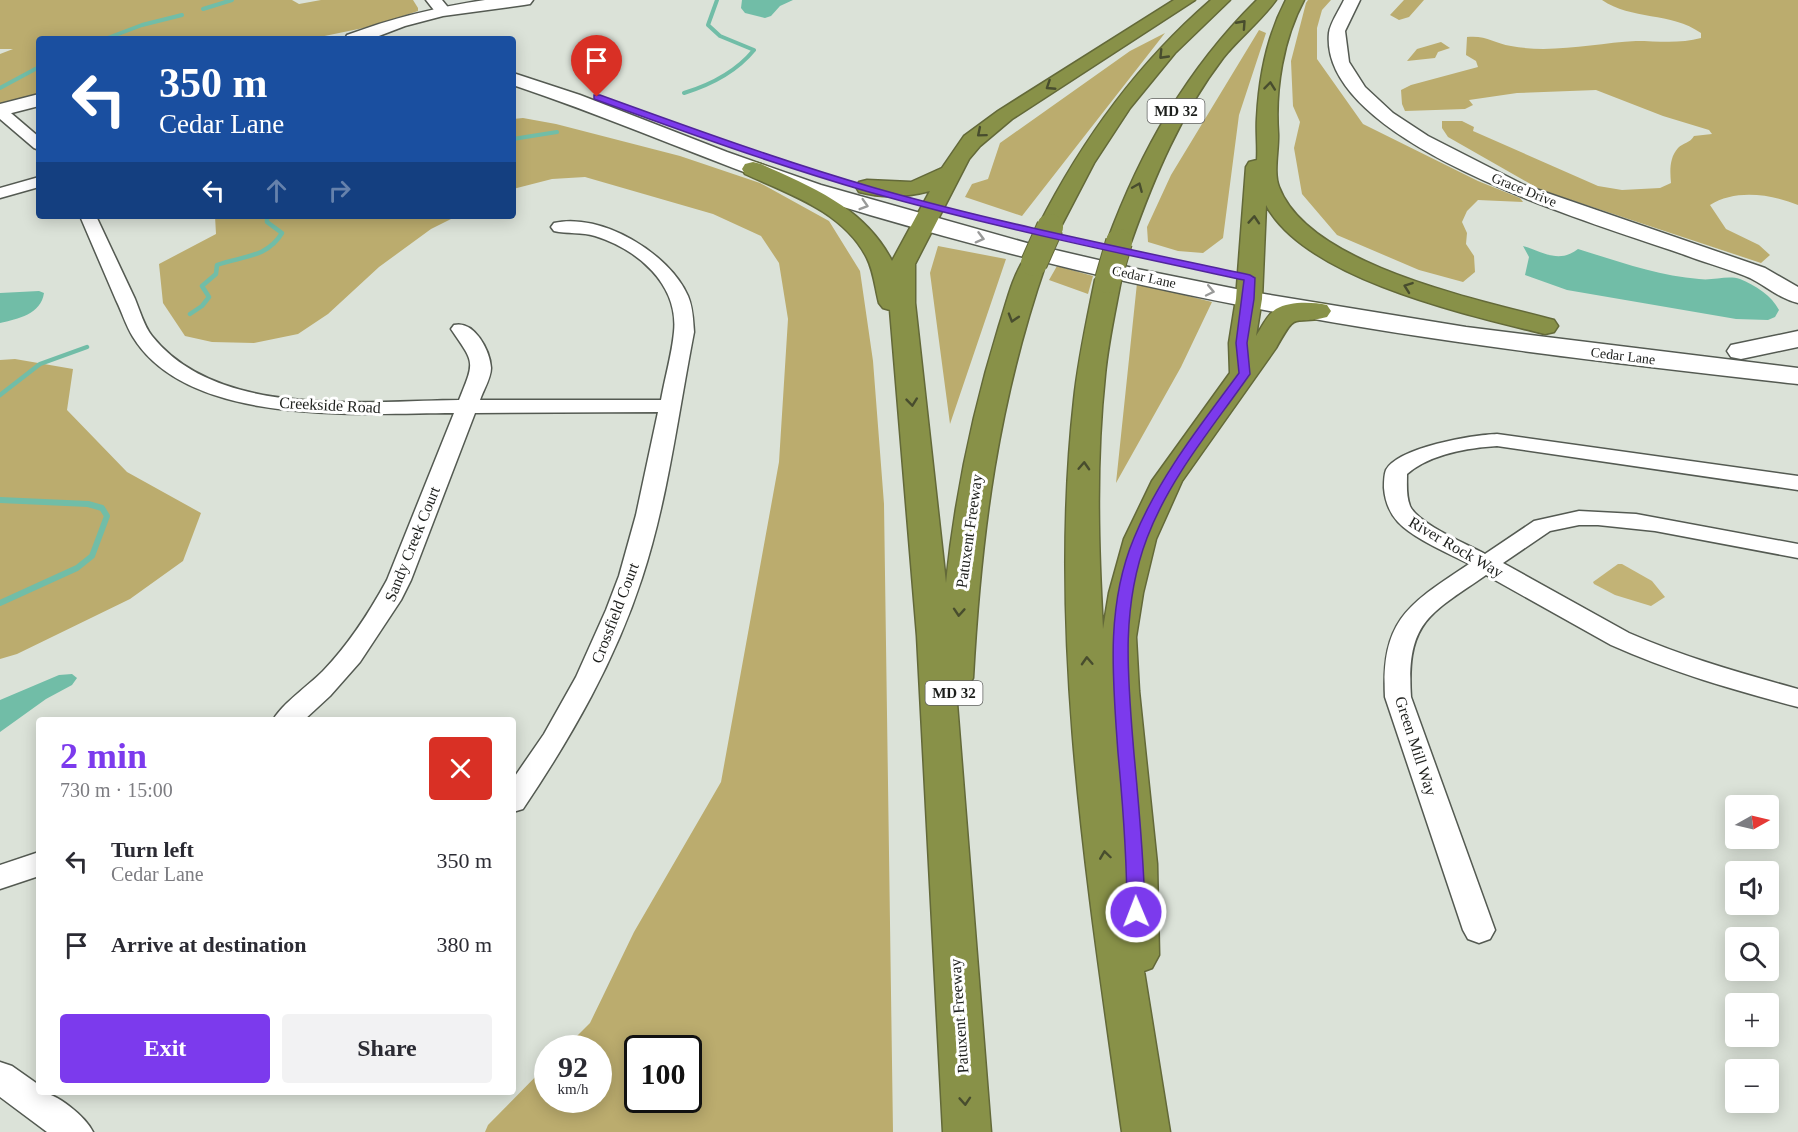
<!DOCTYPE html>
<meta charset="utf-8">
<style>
:root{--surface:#fff;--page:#f2f2f3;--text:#2b2b33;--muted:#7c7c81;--accent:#7c3aed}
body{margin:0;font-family:"Times New Roman",serif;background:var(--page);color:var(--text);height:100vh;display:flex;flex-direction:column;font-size:22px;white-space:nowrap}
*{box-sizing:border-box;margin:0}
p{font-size:20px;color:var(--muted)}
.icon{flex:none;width:33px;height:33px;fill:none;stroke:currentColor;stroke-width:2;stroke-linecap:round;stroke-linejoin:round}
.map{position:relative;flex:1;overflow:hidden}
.sheet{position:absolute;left:36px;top:717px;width:480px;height:378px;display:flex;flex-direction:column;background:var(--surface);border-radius:6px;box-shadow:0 3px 15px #0003}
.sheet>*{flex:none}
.banner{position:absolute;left:36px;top:36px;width:480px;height:183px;border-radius:6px;box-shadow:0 3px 15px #0003;background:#1a4fa0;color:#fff;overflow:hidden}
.needle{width:39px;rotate:82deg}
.fabs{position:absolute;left:1725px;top:795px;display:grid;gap:12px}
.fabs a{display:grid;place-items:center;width:54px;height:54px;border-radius:6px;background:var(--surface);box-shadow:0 3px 15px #0003;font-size:30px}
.speed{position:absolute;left:534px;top:1035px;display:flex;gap:12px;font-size:30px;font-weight:700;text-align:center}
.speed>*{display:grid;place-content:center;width:78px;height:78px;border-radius:50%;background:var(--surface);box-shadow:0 3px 15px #0003;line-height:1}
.speed small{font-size:15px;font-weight:400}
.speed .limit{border:3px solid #111;border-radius:9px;background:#fff;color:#111}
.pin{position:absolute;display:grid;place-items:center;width:51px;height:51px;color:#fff;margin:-62px -26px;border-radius:50% 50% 50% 0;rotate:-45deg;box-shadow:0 0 6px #0007}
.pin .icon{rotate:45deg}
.me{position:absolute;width:66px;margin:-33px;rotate:359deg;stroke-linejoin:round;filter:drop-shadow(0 0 4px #0008)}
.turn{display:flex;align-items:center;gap:21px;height:126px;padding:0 24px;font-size:27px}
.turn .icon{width:78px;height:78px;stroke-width:2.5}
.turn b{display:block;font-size:42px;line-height:51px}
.lanes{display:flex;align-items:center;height:57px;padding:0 24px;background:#0003;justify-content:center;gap:30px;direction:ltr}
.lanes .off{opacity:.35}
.round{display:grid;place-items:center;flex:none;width:63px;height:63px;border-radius:6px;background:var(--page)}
.headline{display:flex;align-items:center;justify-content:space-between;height:102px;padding:0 24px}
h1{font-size:36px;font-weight:700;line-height:45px;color:var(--accent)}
.button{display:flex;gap:12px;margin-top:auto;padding:12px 24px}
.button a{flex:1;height:69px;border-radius:6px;background:var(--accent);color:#fff;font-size:24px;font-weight:700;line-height:69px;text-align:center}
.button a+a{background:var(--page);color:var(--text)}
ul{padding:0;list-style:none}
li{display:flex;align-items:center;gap:18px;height:84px;padding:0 24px}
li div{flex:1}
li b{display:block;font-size:22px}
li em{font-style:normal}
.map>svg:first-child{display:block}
.green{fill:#c2b376}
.forest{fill:#bbac6e;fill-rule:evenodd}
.water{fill:#71bda7}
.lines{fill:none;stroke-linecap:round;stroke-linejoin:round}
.stream-far2{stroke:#71bda7;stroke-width:4}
.stream-far1{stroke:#71bda7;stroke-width:4.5}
.stream{stroke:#71bda7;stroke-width:6}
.minor-casing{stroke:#545a52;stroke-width:3}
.tertiary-casing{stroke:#545a52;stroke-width:3}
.secondary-casing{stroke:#545a52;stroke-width:3}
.motorway-casing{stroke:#636939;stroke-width:3}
.minor{fill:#fff;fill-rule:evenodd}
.tertiary{fill:#fff;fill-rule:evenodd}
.secondary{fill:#fff;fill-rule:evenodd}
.motorway{fill:#889148;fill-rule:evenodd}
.motorway-bridge-casing{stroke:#636939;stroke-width:28;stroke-linecap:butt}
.motorway-bridge{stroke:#889148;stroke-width:26}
.oneway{stroke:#484d2e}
.oneway2{stroke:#999a99}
.route{fill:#7c3aed;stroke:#51269a;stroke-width:1.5}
.labels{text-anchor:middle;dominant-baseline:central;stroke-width:6;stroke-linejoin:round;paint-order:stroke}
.far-street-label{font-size:14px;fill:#1d1f1c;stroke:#fff}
.shield{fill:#fff;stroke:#616260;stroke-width:1.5}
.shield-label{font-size:15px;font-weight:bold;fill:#1d1f1c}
.street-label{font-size:16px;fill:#1d1f1c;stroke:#fff}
</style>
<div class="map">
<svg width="1798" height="1132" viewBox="0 0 1798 1132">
<rect width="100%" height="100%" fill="#dbe2d8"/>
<path class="green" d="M1618,564H1622L1652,581L1665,597L1651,606L1615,595L1594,584L1593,582Z"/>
<path class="forest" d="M0,0H292L299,4L321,0H413L418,8V11L373,26L310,39H39V95L0,105V54L13,49H0Z
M1308,0H1331L1322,10L1317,28V59L1363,124L1478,181L1520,198L1523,202L1478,200L1467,211L1462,222L1467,233L1466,244L1474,256L1475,272L1463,282L1419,270L1337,235L1302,194L1294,148L1300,122L1293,106L1291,61L1306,3Z
M1404,0H1424L1409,17L1399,20L1390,15Z
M1602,0H1798V205C1771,194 1735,189 1710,205L1726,229L1759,245L1770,255L1761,263L1541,190L1448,137L1442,128V121H1462L1474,127L1473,131L1598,186L1622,190L1660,188L1671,183C1670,172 1669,158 1678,148C1683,143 1690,143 1694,136L1712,134L1709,130L1663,116L1596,90L1517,93L1469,100L1473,105L1465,109L1405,111L1402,104L1401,90L1411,85L1478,67L1476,61L1466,55L1467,37C1486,35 1494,43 1511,46C1552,54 1596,43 1636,41C1658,41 1680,44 1701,38V33C1671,12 1631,20 1602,0Z
M1259,30L1266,33L1239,115L1223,238L1203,253L1178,251L1148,242L1147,227L1171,175Z
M1165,33L1022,216L965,197L972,184L988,179L1000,143L1130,51Z
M1441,42L1450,48L1438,52L1435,58L1407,61L1417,49Z
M523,118L556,124L680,156L760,183L829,221L860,271L873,361L884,504L893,1132H485L488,1125L547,1065L548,1100H598V1048H565L590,1023L634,932L721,782L779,462L788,319L779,263L761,236L713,214L585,177L552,179L513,189V119ZM638,1048H688V1100H638Z
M215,216H457L431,229L379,267L328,314L298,334L254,343L212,342L185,336L163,303L159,264L216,234Z
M938,246L1006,259L950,424L930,273Z
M1057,266L1093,276L1088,294L1049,280Z
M1137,283L1212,302L1181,367L1116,483Z
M15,359L73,369L67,410L127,472L201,513L183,561L130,599L17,654L0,659V360Z"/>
<path class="water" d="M742,0H793L780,6L771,16L765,18L745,13L741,8Z
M1523,246C1543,252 1559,264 1578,249C1617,261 1658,276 1699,279C1713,281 1727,275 1740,279C1755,285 1772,296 1779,310L1775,317L1768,320L1736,319L1567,290L1525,275L1529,257Z
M39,291L44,293C41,314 18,319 0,323V293Z
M72,674L77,678L72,685L46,699L0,732V700L59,675Z"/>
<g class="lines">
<path class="stream-far2" d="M203,9L232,0
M105,39L142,25L182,15
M0,88L39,67
M684,93C710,85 736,72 754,50L720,36L708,25L717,0
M513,139L557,132"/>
<path class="stream-far1" d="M190,314L202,306L209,297L202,286L216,274L217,265C242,256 267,258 282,233L267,222V216
M0,395L40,364L87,347"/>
<path class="stream" d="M0,500L88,504L102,508L107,516L92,556L77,568L0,603"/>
<defs>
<path id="minor" d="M0,107L5,108L39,137V150L34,148L0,119Z
M39,177V187L0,198V188Z
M80,216H96C109,244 122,271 135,299C140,311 144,326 152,336C218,419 365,401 459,400C475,360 475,364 451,329L454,325C474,320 490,350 491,368C491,378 483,391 480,400H661C665,377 672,354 674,332C679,284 637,249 595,236C582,232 567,234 554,231L551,227L554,223C601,212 669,253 688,296C693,308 693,319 694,332C678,414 668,499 642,578C615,661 572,736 523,809L513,812V779L544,734L576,677L606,610L619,576L636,515L658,412L475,413L411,580L401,600L360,662L330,696L304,720H273C283,703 308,686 323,671C349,644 369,613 387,580L454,413C362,413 189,428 133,337C126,326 122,312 116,300C104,272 92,244 80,216Z
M1497,434L1798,476V490L1497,446C1467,448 1430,454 1407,474C1407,485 1406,496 1410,506C1418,524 1467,544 1485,554L1534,521L1579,511L1636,514L1798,544V558L1655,531L1598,525H1579L1550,531L1503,563L1629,633C1684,657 1740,673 1798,689V707C1734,690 1671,672 1611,645L1486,575C1430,614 1406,621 1411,697L1495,930L1490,939L1479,943L1468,939L1463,930L1385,697C1381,619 1409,604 1469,564C1448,553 1414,539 1398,522C1389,512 1385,501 1384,488C1384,483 1384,475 1386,470C1399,447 1472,435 1497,434Z
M39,852V876L0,889V865Z
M0,1062L12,1066L39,1085V1092C56,1092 86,1117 93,1132H47L0,1097Z"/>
<path id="tertiary" d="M426,0H442L451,11L449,14H437Z
M1344,0H1360L1345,31L1349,62L1365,87L1393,113L1428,136L1524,185L1765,268L1798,287V303C1780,299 1766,286 1750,278C1729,269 1706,263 1685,255C1603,226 1318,145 1329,33C1330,23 1340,9 1344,0Z"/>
<path id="secondary" d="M485,0H533L530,4L524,5L443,16L405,26L371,39H345L347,35C393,18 437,7 485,0Z
M513,73L580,95L727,152L821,185L1034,245L1137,269L1246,291L1466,327L1798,368V384C1613,363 1427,342 1244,306C1118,282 993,251 870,215C748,179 633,125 513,85Z
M39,94V106L0,116V104Z
M1798,331V347L1741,359L1731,357L1727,351L1731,345Z"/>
<path id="motorway" d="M1174,0H1195L1012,119L980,146L969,159L915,264V303L946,583C955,496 973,410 999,326C1006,305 1012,277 1025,258L1034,256L1043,258L1046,263C998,402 981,532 973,678L968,687L956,690L991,1132H943L917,636L890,310L883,308L879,303C875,288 874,272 867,258C844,212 789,194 745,174L742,169L745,164L753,162L761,164C812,187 865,208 892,261L930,191C907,197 882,198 859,192L856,187L859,182L867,180L911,182L942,168L964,136L998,111Z
M1211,0H1230L1175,53L1130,108L1094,163L1058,232L1050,234L1042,232L1038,227C1082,140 1137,64 1211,0Z
M1257,0H1276C1261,21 1239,38 1223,58C1181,113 1154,177 1131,242L1128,247L1119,249L1110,247L1107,242C1141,150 1187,69 1257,0Z
M1286,0H1304C1283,39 1275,89 1278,133C1279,149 1273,172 1279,187C1309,266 1480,300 1554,320L1558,326L1554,332L1545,334C1468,315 1305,279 1266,205L1262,299L1256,336C1262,327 1267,315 1276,309C1290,301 1312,302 1327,305L1331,311L1327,317C1290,326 1298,309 1276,348L1182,481L1156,539L1143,593L1136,637L1139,691L1157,864L1159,955L1152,968L1144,971L1170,1132H1122C1089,894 1047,641 1074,400C1078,360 1087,320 1095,280L1099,275L1108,272L1117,275L1121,280C1115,312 1108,343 1105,375C1096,459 1098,544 1103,629L1109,593L1124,539L1152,481L1230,373L1229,343L1236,299L1246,167L1249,162L1257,160C1258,146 1256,132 1257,118C1259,78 1267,36 1286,0Z"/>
</defs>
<use href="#minor" class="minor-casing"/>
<use href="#tertiary" class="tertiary-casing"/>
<use href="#secondary" class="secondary-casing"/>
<use href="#motorway" class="motorway-casing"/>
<use href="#minor" class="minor"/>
<use href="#tertiary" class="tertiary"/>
<use href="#secondary" class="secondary"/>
<use href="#motorway" class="motorway"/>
<defs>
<path id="motorway-bridge" d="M1034,263L1050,227
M1108,280L1119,242"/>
</defs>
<use href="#motorway-bridge" class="motorway-bridge-casing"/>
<use href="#motorway-bridge" class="motorway-bridge"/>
</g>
<defs><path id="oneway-chevron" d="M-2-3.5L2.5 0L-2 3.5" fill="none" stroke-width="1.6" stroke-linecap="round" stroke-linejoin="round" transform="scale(1.5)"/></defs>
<g class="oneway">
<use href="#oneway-chevron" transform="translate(1242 24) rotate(-48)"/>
<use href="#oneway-chevron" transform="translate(1163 55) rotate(134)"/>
<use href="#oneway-chevron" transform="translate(1050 86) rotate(147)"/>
<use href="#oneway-chevron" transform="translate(1270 86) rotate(-84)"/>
<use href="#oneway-chevron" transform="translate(981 133) rotate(140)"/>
<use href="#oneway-chevron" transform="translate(1138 187) rotate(-67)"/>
<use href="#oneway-chevron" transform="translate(1254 220) rotate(-86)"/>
<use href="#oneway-chevron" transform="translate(1408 287) rotate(-160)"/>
<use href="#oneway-chevron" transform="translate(1013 318) rotate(107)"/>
<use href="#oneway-chevron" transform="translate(912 402) rotate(84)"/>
<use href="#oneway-chevron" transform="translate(1084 466) rotate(-87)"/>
<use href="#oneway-chevron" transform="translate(959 612) rotate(94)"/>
<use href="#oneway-chevron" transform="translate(1087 661) rotate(-93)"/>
<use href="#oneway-chevron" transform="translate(1105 855) rotate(-98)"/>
<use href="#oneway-chevron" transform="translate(965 1101) rotate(86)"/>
</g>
<g class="oneway2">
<use href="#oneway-chevron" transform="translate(864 205) rotate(17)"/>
<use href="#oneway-chevron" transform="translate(980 238) rotate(15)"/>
<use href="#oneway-chevron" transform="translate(1210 291) rotate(12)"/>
</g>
<path class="route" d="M594,95H600C691,128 782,161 875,188C998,223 1124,248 1250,275L1255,278L1254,299L1247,343L1250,374C1213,427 1170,477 1147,538C1120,609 1128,680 1134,754C1139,807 1144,859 1145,912L1142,917L1136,919L1130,917L1127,912C1127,859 1123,806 1118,753C1113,681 1105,607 1134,538C1159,477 1200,426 1239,373L1236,343L1244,280C1118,253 993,227 869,192C776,165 685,132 594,99Z"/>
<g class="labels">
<g class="far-street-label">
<text transform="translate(1524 190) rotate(22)">Grace Drive</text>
<text transform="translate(1144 277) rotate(12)">Cedar Lane</text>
<text transform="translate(1623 356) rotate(7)">Cedar Lane</text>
</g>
<g class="shield">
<rect x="1147.5" y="99" width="57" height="24" rx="4.5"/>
<rect x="925.5" y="681" width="57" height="24" rx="4.5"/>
</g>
<g class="shield-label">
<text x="1176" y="111">MD 32</text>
<text x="954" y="693">MD 32</text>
</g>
<g class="street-label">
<text transform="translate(330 405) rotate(3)">Creekside Road</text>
<text transform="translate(969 531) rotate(-82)">Patuxent Freeway</text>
<text transform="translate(412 544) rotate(-68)">Sandy Creek Court</text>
<text transform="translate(1456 547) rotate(30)">River Rock Way</text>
<text transform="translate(615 613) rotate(-69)">Crossfield Court</text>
<text transform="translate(1416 746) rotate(72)">Green Mill Way</text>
<text transform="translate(959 1016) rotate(-94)">Patuxent Freeway</text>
</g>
</g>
</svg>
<div class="fabs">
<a><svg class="needle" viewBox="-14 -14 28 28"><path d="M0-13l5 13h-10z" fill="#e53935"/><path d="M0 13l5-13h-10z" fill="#7c7c81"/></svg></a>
<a><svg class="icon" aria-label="sound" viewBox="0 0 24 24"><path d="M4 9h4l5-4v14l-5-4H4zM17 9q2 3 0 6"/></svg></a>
<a><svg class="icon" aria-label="search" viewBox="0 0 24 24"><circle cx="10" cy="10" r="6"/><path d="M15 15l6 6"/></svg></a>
<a>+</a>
<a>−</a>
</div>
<div class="speed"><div>92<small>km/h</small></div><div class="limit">100</div></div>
<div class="pin" style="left:597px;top:97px;background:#d93025"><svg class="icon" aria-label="arrive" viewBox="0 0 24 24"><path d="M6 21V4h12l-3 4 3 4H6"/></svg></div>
<svg class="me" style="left:1136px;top:912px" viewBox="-20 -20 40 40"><circle r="17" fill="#7c3aed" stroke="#fff" stroke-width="3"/><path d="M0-11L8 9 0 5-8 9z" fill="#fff"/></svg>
<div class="banner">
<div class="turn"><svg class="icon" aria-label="left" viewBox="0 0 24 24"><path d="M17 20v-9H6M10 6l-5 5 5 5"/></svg><div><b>350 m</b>Cedar Lane</div></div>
<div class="lanes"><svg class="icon" aria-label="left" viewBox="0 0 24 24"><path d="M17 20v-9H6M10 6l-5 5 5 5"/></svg><svg class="icon off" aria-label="ahead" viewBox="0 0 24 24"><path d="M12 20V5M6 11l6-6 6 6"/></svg><svg class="icon off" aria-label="right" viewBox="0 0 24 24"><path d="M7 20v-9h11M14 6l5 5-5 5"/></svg></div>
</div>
<section class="sheet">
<div class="headline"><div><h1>2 min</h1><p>730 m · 15:00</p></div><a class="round" style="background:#d93025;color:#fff"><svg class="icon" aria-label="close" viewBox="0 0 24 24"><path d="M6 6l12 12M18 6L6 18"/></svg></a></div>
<ul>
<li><svg class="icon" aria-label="left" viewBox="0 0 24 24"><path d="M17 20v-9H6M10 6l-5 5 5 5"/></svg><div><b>Turn left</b><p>Cedar Lane</p></div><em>350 m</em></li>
<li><svg class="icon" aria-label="arrive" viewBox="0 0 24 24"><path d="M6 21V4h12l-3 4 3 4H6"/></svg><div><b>Arrive at destination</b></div><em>380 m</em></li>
</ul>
<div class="button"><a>Exit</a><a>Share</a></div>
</section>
</div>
